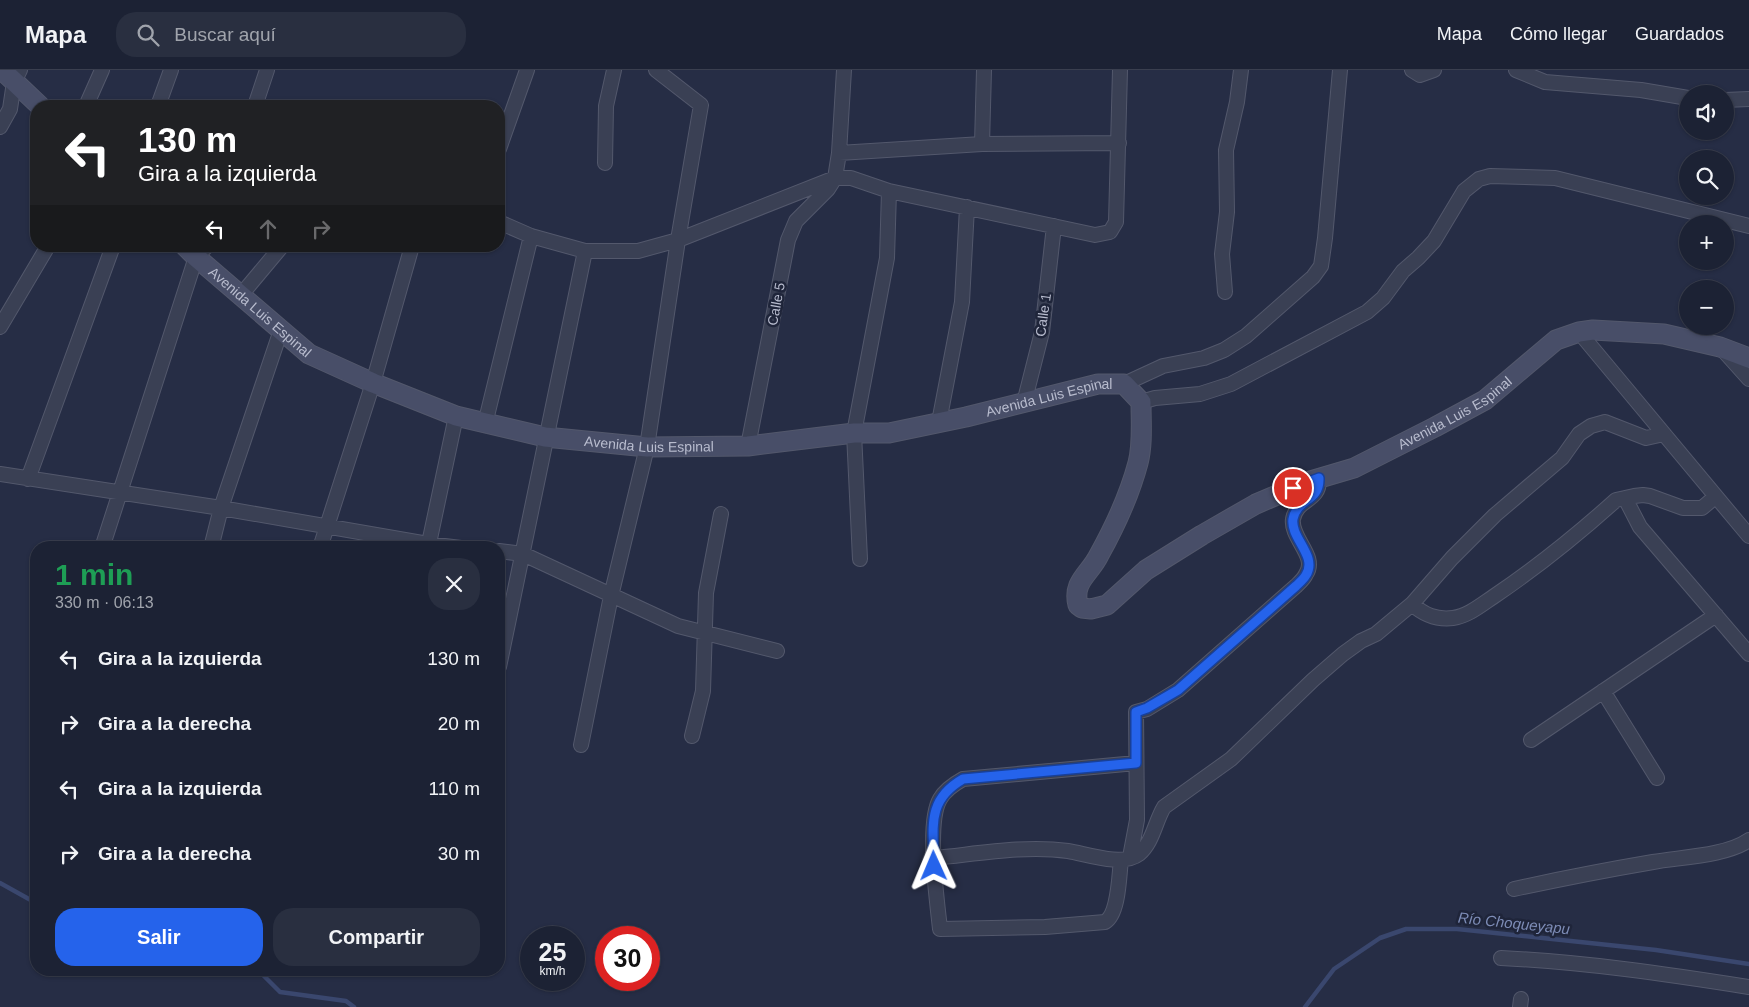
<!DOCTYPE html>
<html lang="es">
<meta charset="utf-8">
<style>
:root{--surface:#1c2234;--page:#292f40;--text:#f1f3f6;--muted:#a0a4ac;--line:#3a3f4f;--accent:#2563eb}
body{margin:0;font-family:Arial,sans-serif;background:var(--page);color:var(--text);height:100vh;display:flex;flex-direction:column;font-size:19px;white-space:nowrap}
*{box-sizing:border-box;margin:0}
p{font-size:16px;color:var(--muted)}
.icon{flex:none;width:28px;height:28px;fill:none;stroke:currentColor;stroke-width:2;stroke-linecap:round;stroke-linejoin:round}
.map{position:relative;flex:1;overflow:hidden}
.drawer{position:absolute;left:30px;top:471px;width:475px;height:435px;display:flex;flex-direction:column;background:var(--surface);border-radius:20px;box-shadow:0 1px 4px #0004,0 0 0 1px var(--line)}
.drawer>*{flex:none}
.hud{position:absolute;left:30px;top:30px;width:475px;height:152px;border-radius:20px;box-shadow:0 1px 4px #0004,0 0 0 1px var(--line);background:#202124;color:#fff;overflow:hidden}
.buttons{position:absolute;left:1679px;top:15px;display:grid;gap:10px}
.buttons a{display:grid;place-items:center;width:55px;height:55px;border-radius:50%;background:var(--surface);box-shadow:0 1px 4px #0004,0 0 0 1px var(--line);font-size:25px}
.speed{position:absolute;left:520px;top:856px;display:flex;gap:10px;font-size:25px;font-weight:700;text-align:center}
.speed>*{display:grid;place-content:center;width:65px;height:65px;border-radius:50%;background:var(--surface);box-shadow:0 1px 4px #0004,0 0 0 1px var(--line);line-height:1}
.speed small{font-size:12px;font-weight:400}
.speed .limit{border:8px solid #d22;background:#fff;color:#111}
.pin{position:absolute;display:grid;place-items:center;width:42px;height:42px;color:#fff;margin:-21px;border:2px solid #fff;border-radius:50%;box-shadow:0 1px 5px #0007}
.me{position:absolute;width:55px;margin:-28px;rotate:359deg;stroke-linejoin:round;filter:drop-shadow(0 0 4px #0008)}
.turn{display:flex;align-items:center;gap:18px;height:105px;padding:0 25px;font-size:22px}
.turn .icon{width:65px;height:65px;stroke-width:2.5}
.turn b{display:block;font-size:35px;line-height:42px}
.lanes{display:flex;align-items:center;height:48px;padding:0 25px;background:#0003;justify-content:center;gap:25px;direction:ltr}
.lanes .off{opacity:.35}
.round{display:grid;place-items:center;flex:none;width:52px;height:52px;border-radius:20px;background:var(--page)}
.headline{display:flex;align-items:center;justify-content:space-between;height:85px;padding:0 25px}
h1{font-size:30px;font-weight:700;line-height:38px;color:#1e9e55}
.button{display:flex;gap:10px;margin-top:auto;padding:10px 25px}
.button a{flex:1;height:58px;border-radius:20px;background:var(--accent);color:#fff;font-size:20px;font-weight:700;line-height:58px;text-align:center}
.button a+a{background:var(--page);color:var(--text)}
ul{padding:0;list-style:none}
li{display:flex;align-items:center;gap:15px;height:65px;padding:0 25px}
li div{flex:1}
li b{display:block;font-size:19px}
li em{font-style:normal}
header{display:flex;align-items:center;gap:30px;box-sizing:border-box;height:70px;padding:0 25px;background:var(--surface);border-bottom:1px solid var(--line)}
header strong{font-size:24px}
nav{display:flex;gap:28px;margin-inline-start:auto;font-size:18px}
.search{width:350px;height:45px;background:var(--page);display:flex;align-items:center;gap:12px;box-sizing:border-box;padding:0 18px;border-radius:20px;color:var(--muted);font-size:19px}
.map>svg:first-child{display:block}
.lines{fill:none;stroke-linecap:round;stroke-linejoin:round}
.stream{stroke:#3a476e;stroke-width:4.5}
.street-casing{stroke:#53586c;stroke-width:16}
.secondary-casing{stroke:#53586c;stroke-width:21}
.street{stroke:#3a4054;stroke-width:14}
.secondary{stroke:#484e68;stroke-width:19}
.route-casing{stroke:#184099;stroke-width:12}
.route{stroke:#2563eb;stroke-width:9}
.labels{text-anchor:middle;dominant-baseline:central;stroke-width:5;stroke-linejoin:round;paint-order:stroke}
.street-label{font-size:14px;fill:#b8bcce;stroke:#1f253a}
.water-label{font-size:15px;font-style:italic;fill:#7d8cb6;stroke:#1f253a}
</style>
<header>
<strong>Mapa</strong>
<div class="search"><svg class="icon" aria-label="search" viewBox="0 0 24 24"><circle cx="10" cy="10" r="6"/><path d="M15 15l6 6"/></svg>Buscar aquí</div>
<nav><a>Mapa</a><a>Cómo llegar</a><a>Guardados</a></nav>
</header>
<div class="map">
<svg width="1749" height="937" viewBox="0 0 1749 937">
<rect width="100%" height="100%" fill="#262d45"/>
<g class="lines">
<path class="stream" d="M0,813L36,833
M258,900L280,922L346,931L354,937
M1305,937L1334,899L1380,868L1406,859H1457L1552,869L1656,880L1749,894"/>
<defs>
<path id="street" d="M1412,0L1420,5L1434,0
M1516,0L1545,12L1641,20L1688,28
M1725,30L1749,29
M86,36L102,0
M158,36L171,0
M255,36L267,0
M0,57L10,39L14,12L20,0
M982,74L984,0
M499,79L527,0
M839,83L982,74L1119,73
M605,93L606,36L614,0
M499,152L531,166L585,181H638L678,170L835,108H851L889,121L1095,165L1110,162L1116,152L1120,0
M1225,222L1222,184L1227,142L1226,80L1237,32L1241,0
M241,225L282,176
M0,257L48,176
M1579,262L1749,466
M1723,280L1749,309
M1124,314L1163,296L1204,288L1224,280L1246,266L1313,207L1321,196L1325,168L1340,0
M1141,332L1155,328L1200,324L1231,314L1367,242L1383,228L1403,201L1418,188L1434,171L1464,121L1479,109L1490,106L1555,108L1749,156
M1024,333L1042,262L1054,156
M939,352L962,232L967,137
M485,354L531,166
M748,376L788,170L796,151L828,119L835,108L839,83L844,0
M0,404L221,438L428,474L461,478
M28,409L113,176
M1625,428L1640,457L1749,584
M102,478L196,187L207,176
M211,478L221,438L281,260
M320,478L373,313L412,176
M428,478L456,346
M499,481L523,484L678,556L777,581
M860,489L854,363L887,188L889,121
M1412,534C1424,545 1436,550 1453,548C1468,546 1481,535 1493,527C1536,498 1577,465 1616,430L1634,426L1643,425L1650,426L1683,438H1702L1715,427
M499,597L585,181
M1603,621L1657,708
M692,666L703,621L706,523L721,444
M1531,670L1716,545
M581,675L611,526L647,377L678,170L701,35L656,0
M1130,787L1137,750L1136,642L1147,639L1178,620L1296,516C1299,513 1304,509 1306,504C1318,486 1290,468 1293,449C1297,428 1320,432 1319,409
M934,788C977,784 1024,775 1068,781C1087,784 1122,797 1139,784C1153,772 1155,752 1164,737L1231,689L1313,610L1343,584L1361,571L1376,564L1412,534L1452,488L1495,445L1562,388L1579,364L1591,356L1605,352L1646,368L1664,364
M1121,790C1119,805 1119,844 1105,852L1045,857L940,859C937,830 926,753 940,729C945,720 954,714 963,709L1136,693
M1514,819C1560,809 1606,800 1653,792C1681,787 1726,786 1749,770
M1501,888C1585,892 1666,904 1749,917
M1520,937L1521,929"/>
<g id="secondary">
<path d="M2,0L40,36"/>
<path id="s1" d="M185,176L196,187L309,284L373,313L456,346L545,367L647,377L748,376L854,363H889L966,347L1098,314H1124L1141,332C1141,352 1143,374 1138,393C1130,423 1114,458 1099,485C1090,504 1072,511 1078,535L1082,538L1091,539L1107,535L1146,500L1202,465L1256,434L1310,411L1354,398L1435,357L1485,330L1556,270L1579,262L1593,260L1664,264L1720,277L1749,288"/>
</g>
</defs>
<use href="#street" class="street-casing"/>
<use href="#secondary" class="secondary-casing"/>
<use href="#street" class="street"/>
<use href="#secondary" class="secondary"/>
</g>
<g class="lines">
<defs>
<path id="route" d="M934,796C934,759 925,731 963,709L1136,693V642L1147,638L1178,620L1296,516C1299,513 1304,509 1306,505C1318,486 1290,468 1293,449C1297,428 1320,432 1319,408L1293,418"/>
</defs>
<use href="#route" class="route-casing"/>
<use href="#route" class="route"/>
</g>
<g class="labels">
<g class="street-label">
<text transform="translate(776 234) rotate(-79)">Calle 5</text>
<text stroke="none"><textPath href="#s1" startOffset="100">Avenida Luis Espinal</textPath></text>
<text transform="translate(1043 245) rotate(-82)">Calle 1</text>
<text stroke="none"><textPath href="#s1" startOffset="925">Avenida Luis Espinal</textPath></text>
<text stroke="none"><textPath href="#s1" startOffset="1675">Avenida Luis Espinal</textPath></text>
<text stroke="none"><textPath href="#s1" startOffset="520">Avenida Luis Espinal</textPath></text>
</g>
<g class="water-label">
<text transform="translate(1514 853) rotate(6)">Río Choqueyapu</text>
</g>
</g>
</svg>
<div class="buttons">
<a><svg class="icon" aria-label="sound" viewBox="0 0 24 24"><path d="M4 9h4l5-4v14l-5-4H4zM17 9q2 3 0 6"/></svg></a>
<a><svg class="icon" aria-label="search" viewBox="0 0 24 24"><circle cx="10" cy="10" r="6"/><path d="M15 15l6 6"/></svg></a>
<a>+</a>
<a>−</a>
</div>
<div class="speed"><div>25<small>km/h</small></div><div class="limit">30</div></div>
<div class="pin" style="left:1293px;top:418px;background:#d93025"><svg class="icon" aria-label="arrive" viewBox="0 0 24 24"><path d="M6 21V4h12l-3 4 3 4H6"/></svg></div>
<svg class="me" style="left:934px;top:796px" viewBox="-20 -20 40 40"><path d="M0-17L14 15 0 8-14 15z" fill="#2563eb" stroke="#fff" stroke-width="4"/></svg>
<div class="hud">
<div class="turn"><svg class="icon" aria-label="left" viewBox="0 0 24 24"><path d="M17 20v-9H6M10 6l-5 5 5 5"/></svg><div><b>130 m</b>Gira a la izquierda</div></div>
<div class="lanes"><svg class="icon" aria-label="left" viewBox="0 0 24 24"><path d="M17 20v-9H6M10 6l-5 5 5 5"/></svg><svg class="icon off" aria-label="ahead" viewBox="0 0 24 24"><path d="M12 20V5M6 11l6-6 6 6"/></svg><svg class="icon off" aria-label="right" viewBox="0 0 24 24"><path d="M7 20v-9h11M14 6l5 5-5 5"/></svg></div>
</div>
<section class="drawer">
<div class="headline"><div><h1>1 min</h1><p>330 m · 06:13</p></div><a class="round"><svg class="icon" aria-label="close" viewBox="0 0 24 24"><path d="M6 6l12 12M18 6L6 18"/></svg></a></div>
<ul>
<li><svg class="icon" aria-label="left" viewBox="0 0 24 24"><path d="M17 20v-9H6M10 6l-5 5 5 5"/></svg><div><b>Gira a la izquierda</b></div><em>130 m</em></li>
<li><svg class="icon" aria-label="right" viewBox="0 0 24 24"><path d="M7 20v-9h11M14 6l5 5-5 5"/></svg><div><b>Gira a la derecha</b></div><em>20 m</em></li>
<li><svg class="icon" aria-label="left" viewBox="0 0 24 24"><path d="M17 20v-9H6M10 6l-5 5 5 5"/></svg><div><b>Gira a la izquierda</b></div><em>110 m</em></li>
<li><svg class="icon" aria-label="right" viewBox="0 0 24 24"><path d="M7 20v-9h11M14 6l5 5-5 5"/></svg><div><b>Gira a la derecha</b></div><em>30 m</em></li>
</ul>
<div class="button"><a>Salir</a><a>Compartir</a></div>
</section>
</div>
